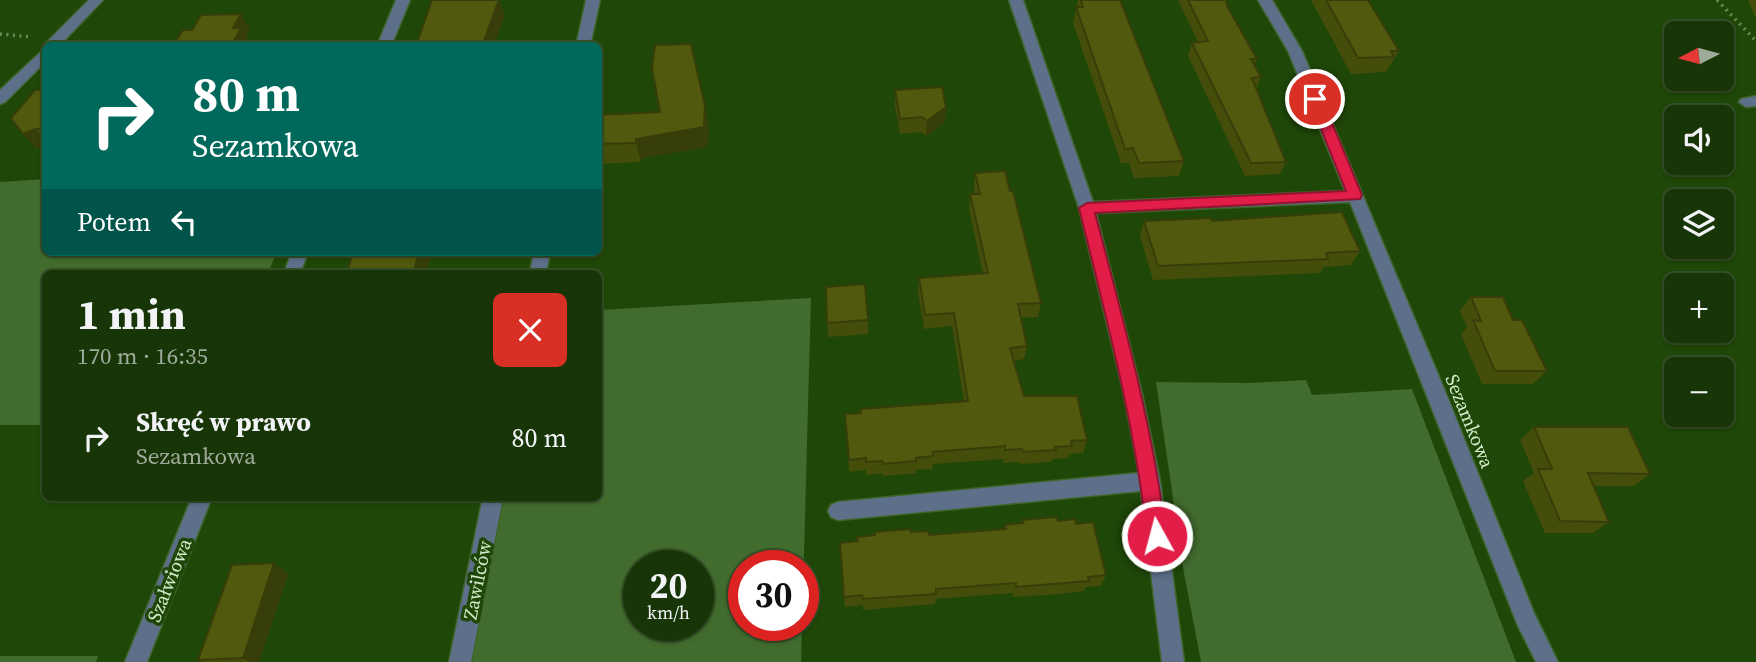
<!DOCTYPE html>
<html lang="pl">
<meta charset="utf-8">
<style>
:root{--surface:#173506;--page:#203d10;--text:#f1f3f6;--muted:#9eab9b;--line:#365028}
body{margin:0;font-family:"Source Serif 4",serif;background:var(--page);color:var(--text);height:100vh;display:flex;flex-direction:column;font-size:26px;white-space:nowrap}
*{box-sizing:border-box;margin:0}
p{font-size:23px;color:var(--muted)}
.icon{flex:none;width:38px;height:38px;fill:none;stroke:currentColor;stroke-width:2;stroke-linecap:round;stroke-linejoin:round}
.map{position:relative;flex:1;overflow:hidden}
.sheet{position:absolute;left:42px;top:270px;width:560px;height:231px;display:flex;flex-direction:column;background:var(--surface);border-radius:10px;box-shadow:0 2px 5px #0004,0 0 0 2px var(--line)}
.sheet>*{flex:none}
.hud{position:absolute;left:42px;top:42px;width:560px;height:214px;border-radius:10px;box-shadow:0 2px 5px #0004,0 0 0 2px var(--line);background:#00695c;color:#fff;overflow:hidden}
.needle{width:46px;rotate:264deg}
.tools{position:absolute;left:1664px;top:21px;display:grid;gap:14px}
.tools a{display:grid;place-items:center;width:70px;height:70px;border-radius:10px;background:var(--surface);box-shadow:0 2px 5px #0004,0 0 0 2px var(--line);font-size:35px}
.speed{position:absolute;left:623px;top:550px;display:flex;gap:14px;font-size:35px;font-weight:700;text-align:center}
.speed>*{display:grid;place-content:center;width:91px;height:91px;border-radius:50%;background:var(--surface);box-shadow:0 2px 5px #0004,0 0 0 2px var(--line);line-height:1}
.speed small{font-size:18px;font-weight:400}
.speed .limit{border:10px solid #d22;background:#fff;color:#111}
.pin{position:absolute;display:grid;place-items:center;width:60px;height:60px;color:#fff;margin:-30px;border:4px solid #fff;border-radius:50%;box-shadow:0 2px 7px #0007}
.me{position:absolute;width:77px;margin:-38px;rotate:353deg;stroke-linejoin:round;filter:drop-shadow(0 0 5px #0008)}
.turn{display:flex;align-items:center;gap:24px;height:147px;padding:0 35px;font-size:32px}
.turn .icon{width:91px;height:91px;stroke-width:2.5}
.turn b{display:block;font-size:49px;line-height:60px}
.then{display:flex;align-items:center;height:66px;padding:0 35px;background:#0003;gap:14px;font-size:26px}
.round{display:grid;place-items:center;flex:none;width:74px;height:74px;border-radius:10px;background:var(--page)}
.summary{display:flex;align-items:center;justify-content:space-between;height:119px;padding:0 35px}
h1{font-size:42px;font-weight:700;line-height:52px}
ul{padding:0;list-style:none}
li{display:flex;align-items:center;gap:21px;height:98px;padding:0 35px}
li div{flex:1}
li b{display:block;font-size:26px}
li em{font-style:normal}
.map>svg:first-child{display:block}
.green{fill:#416c2e;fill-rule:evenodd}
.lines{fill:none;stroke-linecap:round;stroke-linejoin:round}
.minor-casing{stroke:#3f652b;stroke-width:3}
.path{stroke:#6b8d5a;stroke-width:3.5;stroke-dasharray:2 4.5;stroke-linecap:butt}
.minor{fill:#5d6f89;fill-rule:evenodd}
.wall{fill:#454d0b}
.shaded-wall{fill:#383e09}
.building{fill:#50590d;stroke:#383e09;stroke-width:2}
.route{fill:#e11d48;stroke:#92132f;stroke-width:2}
.labels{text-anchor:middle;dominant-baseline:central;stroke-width:7;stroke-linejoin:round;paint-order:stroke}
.street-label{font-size:19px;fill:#d3ebca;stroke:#1f4708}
</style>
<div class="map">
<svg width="1756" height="662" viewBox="0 0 1756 662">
<rect width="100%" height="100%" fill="#1f4708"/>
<path class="green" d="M45,179L46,252H277L268,273H46L45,425H0V182Z
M811,298L801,662H461L495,497H598L599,310ZM639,565H698V625H639ZM744,565H803V625H744Z
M1306,380L1312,395L1412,389L1516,662H1201L1184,573L1156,382L1250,383Z
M0,656H98L96,662H0Z"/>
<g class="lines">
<defs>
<path id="minor" d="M89,0H103L59,46H46V61L5,102L0,104V90L45,48L44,46L46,43Z
M396,0H410L391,46H377Z
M586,0H600L590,46H576Z
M1009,0H1023L1093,202L1345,191L1288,51L1258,0H1272L1302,51L1445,391L1534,613L1558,662H1536L1518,626L1350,202L1096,213L1142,394L1160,481L1184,662H1162L1141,491L838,520L831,517L828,511L831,505L838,502L1139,473L1124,394L1079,208Z
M1756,96V106L1746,107L1739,102L1741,99Z
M292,252H308L300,273H284Z
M534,252H550L546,273H530Z
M192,497H212L147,662H125Z
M483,497H503L471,662H449Z"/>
</defs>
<use href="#minor" class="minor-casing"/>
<path class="path" d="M1717,0L1756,41
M0,34L32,37"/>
<use href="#minor" class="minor"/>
</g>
<path class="wall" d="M1078,0H1120L1184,161L1179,176L1134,178L1129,163H1121L1073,23Z
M1178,0H1227V6L1257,59L1254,65L1261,77L1256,89L1286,162L1280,174L1245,176L1188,56L1192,43L1198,42Z
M1311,0H1368L1399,51L1386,72L1351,74Z
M1748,0H1756V19Z
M46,90V145L37,149L23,134Z
M895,90L946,107L945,122L926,136L921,132L900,134L895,106Z
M598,115L709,126L707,147L642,158L641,162L598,164Z
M975,173L1041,303L1038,317L1021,318L1027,346L1024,359L1014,361L1024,396L1087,440L1083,453L1069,454L1068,458L1053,459L1052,462L1020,464L1019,462L1003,463V459L933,464L932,469L916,470V473L883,476L882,473L866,475V470L849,472L845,414L964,401L952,326L924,329L918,292L919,278L983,274L969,209L970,194H975L974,188Z
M1144,221H1212L1360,251L1351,265L1323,267L1320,273L1153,280L1140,236Z
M353,252H432L426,273H347Z
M826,287L868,320V334L828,337Z
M1471,297L1513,320L1547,371L1533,384H1482L1461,334L1467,327L1460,311Z
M1534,427L1650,474L1634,486H1594L1609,522L1593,533H1545L1523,481L1534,473L1520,440Z
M1022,520L1058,521L1076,524L1106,575L1101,586L1086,587L1084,591L1049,595L1013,597V593L936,599L935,604L863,610V605L845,607L840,543L857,542V537L911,532L929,535L1004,529L1005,525L1021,523Z
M288,574L259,662H203L198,660Z"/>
<path class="shaded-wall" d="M499,0L505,15L494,46H482Z
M241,14L250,29L246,36L251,43L250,46H231L233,28Z
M705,106L709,126L707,147L642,158L641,162L636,143V139Z
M946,107L945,122L926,136L927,121Z
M35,129L46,140V145L37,149L23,134Z
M419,252H432L426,273H416L414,270Z
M274,563L288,574L259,662H250L243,658Z"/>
<path class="building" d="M432,0H499L482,46H416Z
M1081,0H1120L1184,161L1139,163L1133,148L1125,149L1076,7H1083Z
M1188,0H1226L1227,6L1257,59H1251L1261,77L1252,78L1286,162L1251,163L1192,43L1208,41Z
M1326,0H1368L1399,51H1391L1394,57L1358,58Z
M241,14L233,28H241L231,46H173L183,30H192L201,15Z
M691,44L705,106L704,127L636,139V143L598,144V115L660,112L652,68L655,45Z
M942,87L946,107L927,121L922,117L900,119L895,90Z
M35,90H46V129H35L23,134L11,118Z
M1005,171L1010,191H1013L1041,303L1018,304L1027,346L1010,348L1024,396H1077L1087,440L1071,441L1072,446L1055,447L1056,450L1023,452L1022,449L1005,450V446L933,452V456L916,458V461L883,464L882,461L866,462V458L849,460L845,414L861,413V409L968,401L954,313L925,315L919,278L988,273L970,194H980L975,173Z
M1342,212L1360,251L1326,253L1328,259L1158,266L1144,221L1211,218L1212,221Z
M353,252H419L414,270H404L403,273H347Z
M865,284L868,320L827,323L826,287Z
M1471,297H1503L1513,320H1522L1547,371H1495L1473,320L1481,321Z
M1534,427H1628L1650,474L1588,473L1609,522L1560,521L1538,469H1552Z
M1057,517L1058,521L1075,519L1076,524L1093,522L1106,575L1088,577L1089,581L1053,584L1016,587V583L936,589V594L863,599L862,595L844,597L840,543L858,541L857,537L875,535V532L910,529L911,532L928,531L929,535L1006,529L1005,525L1023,523L1022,520Z
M274,563L243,658L198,660L232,565Z"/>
<path class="route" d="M1315,95L1322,99L1362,195L1360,199L1095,213C1123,320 1153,426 1166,536L1163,542L1157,544L1150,542L1147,536C1135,424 1106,317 1079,208L1087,203L1346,191L1309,99Z"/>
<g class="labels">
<g class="street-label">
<text transform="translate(1470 421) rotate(68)">Sezamkowa</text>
<text transform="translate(169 580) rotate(-68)">Szałwiowa</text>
<text transform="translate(477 580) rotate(-79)">Zawilców</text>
</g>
</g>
</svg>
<div class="tools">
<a><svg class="needle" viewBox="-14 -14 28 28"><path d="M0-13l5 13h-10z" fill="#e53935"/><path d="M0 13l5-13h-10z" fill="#9eab9b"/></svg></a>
<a><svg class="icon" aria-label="sound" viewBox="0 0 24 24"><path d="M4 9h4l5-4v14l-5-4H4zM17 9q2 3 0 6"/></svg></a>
<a><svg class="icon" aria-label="layers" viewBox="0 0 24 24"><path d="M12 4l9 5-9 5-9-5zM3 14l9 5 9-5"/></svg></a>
<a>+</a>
<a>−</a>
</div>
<div class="speed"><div>20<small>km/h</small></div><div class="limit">30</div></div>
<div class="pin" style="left:1315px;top:99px;background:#d93025"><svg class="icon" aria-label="arrive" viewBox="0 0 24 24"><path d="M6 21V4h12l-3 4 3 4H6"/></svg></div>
<svg class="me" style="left:1157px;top:536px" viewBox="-20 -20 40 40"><circle r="17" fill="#e11d48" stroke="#fff" stroke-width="3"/><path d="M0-11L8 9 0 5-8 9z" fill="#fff"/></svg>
<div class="hud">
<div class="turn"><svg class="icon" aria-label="right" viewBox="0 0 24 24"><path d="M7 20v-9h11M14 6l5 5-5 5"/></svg><div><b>80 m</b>Sezamkowa</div></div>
<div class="then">Potem<svg class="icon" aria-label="left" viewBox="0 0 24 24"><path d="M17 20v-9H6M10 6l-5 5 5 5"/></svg></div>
</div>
<section class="sheet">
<div class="summary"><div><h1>1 min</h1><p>170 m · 16:35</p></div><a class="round" style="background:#d93025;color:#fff"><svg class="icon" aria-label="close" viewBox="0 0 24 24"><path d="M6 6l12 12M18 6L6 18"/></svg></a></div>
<ul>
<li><svg class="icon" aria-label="right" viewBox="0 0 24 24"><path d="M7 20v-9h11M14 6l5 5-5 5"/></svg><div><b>Skręć w prawo</b><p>Sezamkowa</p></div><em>80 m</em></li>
</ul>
</section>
</div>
